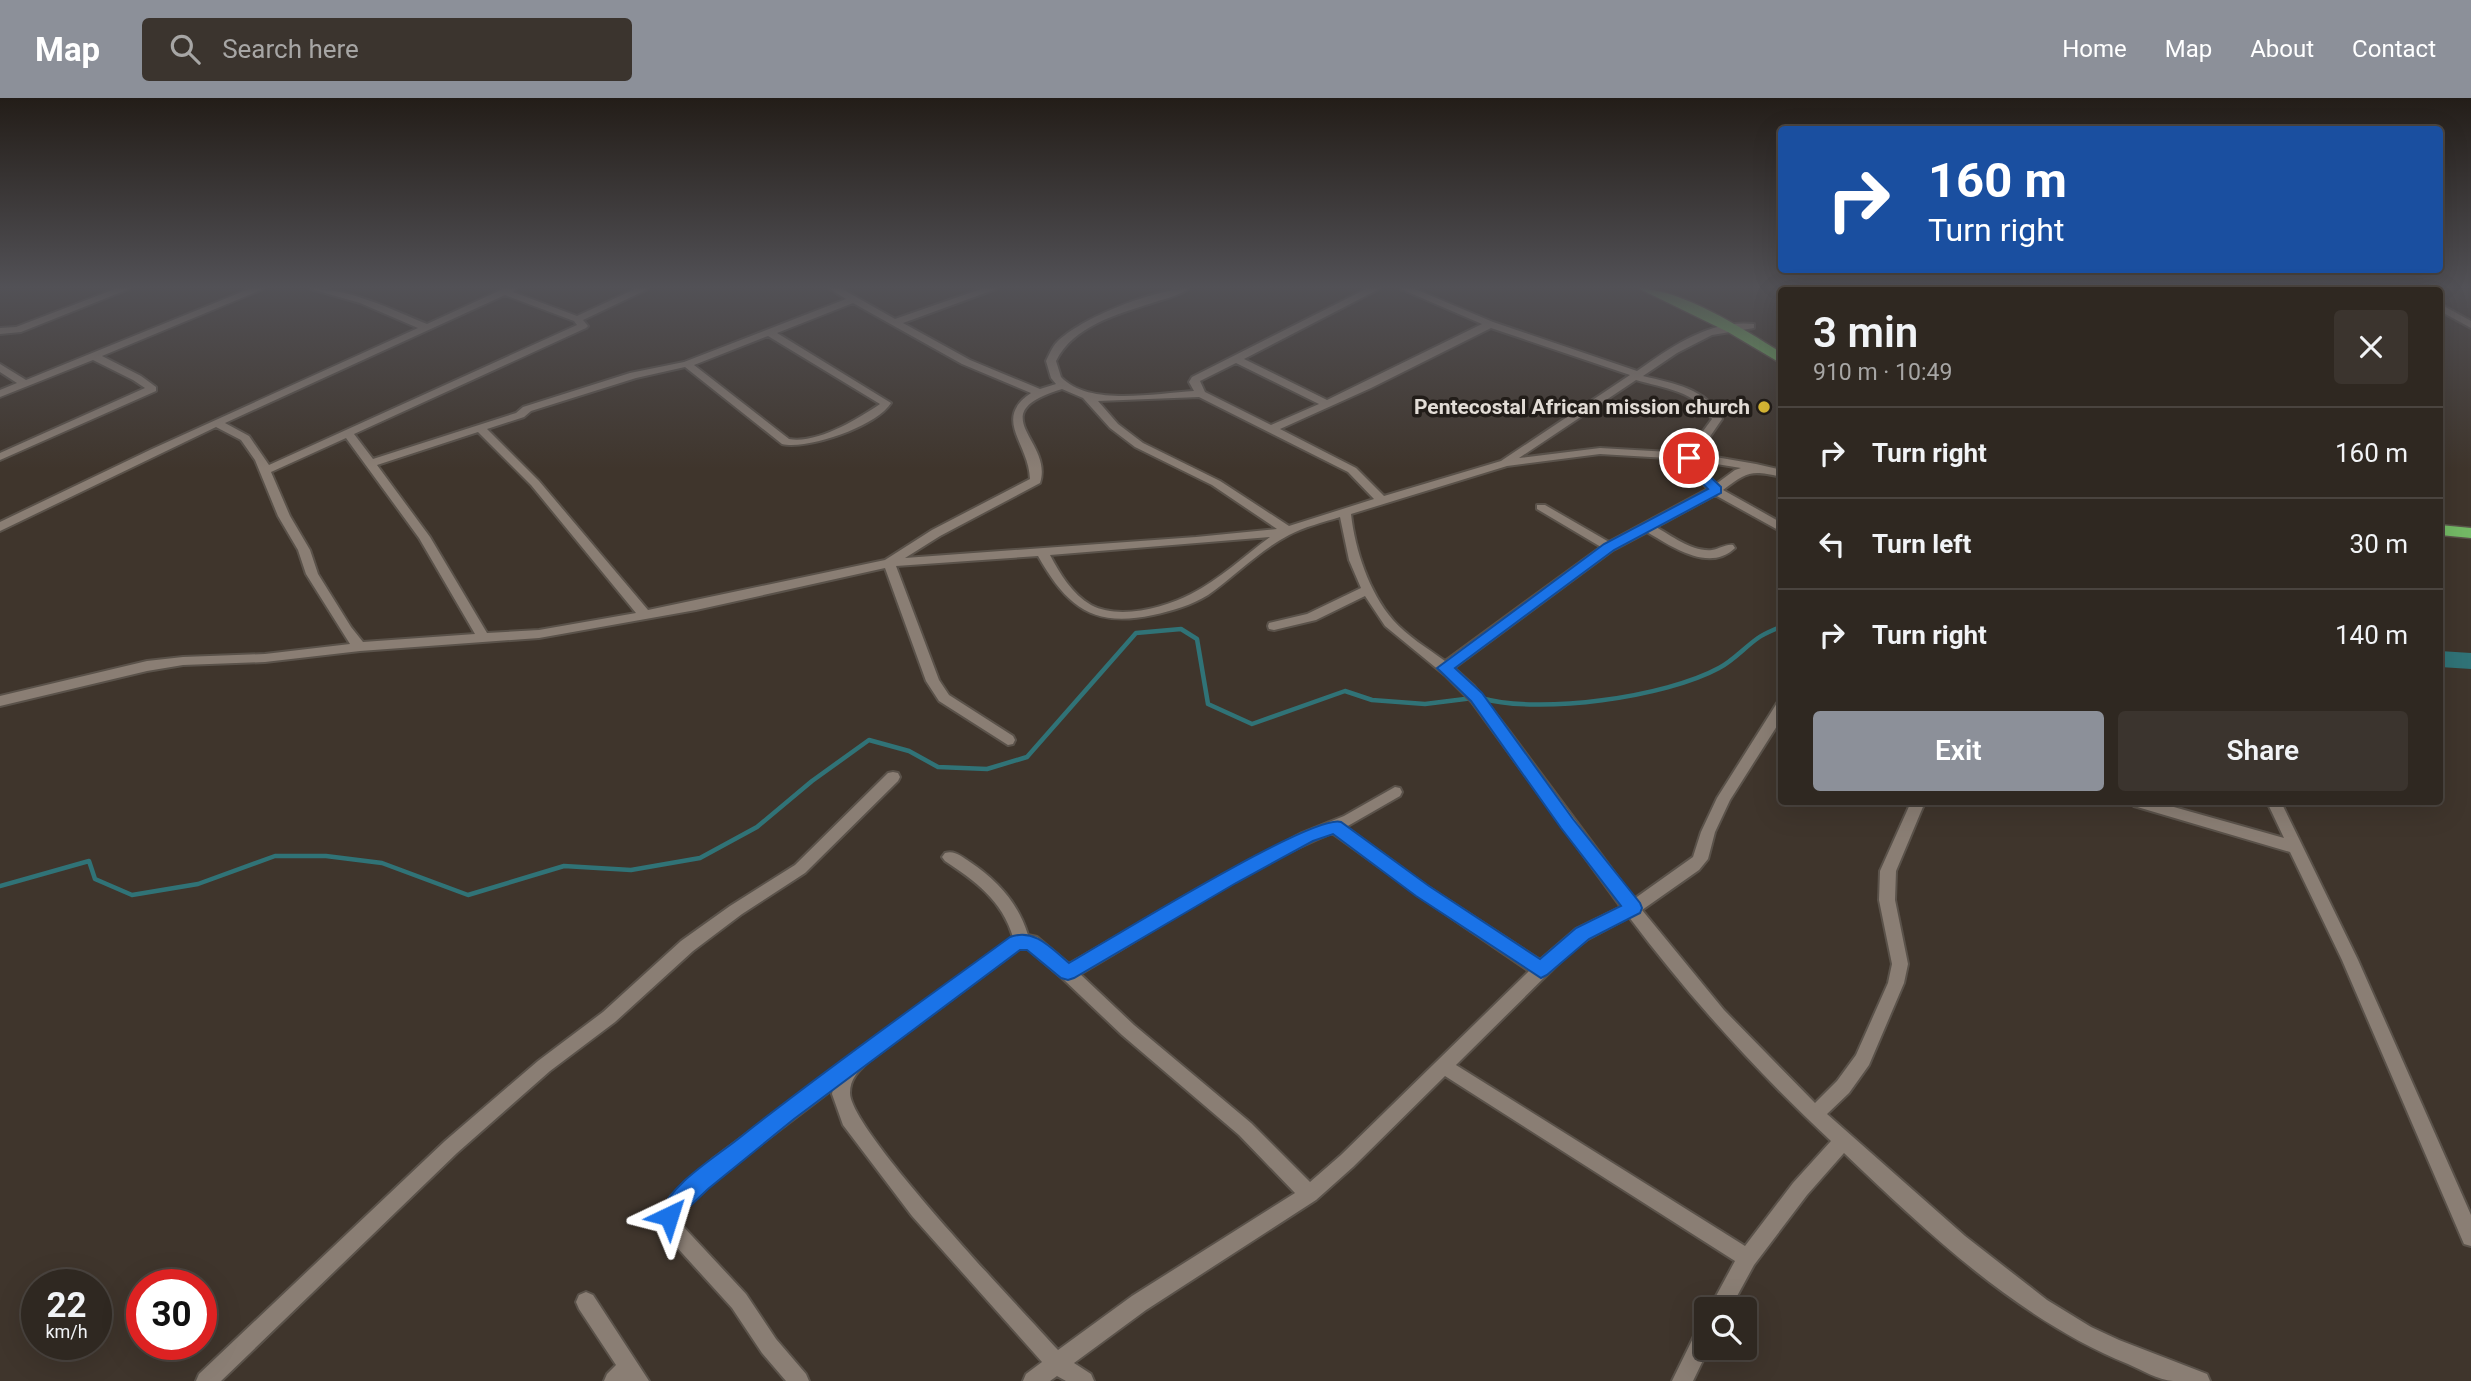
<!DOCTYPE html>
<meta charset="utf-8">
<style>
:root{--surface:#2f2821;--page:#3b342e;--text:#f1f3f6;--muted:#a7a6a5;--line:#4a443f;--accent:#8c9099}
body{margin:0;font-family:Roboto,sans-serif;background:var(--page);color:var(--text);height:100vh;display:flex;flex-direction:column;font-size:26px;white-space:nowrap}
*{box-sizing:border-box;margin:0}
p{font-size:23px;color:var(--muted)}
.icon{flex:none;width:38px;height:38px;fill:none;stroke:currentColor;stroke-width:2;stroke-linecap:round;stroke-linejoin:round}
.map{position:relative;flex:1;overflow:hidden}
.details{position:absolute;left:1778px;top:189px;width:665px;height:518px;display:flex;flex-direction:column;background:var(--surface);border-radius:7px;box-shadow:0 7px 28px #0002,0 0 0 2px var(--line)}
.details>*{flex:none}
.hud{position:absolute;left:1778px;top:28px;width:665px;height:147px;border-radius:7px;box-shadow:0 7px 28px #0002,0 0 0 2px var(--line);background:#1a4fa0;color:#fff;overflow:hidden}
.tools{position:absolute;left:1694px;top:1199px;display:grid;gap:14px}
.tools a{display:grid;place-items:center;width:63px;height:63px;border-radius:7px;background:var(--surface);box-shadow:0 7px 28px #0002,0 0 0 2px var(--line);font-size:35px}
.speed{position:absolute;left:21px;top:1171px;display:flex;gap:14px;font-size:35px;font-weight:700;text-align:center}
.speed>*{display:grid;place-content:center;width:91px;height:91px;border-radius:50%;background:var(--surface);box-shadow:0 7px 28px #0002,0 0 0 2px var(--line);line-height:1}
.speed small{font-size:18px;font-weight:400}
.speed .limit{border:10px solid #d22;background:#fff;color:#111}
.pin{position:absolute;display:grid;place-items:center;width:60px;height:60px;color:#fff;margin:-30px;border:4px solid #fff;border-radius:50%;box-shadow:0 2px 7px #0007}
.me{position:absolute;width:77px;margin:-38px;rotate:41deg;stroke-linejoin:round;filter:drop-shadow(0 0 5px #0008)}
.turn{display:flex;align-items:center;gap:24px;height:147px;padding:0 35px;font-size:32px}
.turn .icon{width:91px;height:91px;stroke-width:2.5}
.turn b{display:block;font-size:49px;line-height:60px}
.round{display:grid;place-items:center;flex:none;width:74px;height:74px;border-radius:7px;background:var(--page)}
.head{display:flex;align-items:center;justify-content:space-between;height:119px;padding:0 35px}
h1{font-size:42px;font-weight:600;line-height:52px}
.cta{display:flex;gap:14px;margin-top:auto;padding:14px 35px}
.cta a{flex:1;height:80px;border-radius:7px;background:var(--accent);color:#fff;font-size:28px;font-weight:600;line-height:80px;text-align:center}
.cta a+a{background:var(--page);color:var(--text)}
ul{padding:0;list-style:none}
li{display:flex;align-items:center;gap:21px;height:91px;padding:0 35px;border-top:2px solid var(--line)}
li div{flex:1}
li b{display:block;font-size:26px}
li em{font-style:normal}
header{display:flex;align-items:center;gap:42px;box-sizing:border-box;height:98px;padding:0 35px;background:var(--accent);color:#fff}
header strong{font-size:33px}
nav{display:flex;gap:38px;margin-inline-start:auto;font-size:24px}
.search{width:490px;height:63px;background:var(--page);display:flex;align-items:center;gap:18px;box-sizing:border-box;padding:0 24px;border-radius:7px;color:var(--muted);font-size:26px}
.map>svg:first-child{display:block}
.water{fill:#307377}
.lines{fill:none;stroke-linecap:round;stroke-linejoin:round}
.stream{stroke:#307377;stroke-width:4.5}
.river{fill:#307377;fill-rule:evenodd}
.street-casing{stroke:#5a524a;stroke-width:4}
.highway-casing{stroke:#5a524a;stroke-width:3}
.street{fill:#8a7e74;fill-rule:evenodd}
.highway{fill:#73b965;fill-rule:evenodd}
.route{fill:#1a73e8;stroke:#114b97;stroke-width:2}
.poi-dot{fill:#d6b534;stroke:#221d19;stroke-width:2.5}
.labels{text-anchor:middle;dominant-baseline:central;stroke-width:7;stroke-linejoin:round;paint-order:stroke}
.far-poi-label{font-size:21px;font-weight:bold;fill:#e2dcd6;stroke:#221d19;text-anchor:end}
</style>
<header>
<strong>Map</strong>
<div class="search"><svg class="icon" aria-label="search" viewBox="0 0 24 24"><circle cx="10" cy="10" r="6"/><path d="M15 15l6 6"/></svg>Search here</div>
<nav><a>Home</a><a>Map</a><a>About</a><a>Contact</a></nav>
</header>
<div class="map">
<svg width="2471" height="1283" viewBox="0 0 2471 1283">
<rect width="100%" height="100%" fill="#3f352c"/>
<path class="water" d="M1888,191H2289L2291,192H1894Z"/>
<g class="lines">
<path class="stream" d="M1481,600C1539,617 1666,599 1719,570C1733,563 1745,549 1758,540C1765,535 1774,532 1782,528
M0,788L89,763L95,781L132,797L198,786L275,758H326L382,765L468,797L564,768L631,772L700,760L757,729L812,683L869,642L909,653L938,669L987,671L1027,659L1136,535L1181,531L1197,541L1208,606L1252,626L1345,593L1372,602L1425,606L1473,600"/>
<path class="river" d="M2440,553L2471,555V571L2440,569Z"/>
<defs>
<path id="street" d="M115,191H129L21,234L0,236V230L16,229Z
M249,191H263L102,258L141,278L156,289V293L0,362V355L145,290L133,282L93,262L0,299V292L17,285L0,274V266L26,282Z
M311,191C352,191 390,211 427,226L503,191H516L513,194L577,218L635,191H648L583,222L588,228L586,230L354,336L373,361L516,315L523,309L630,275L684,264L846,201L830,191H842L895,221L981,191H996L903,225L970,262L1040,291L1056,286L1051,280L1046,263C1049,257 1052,249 1057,244C1081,220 1154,191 1188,191C1178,198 1164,201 1152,205C1118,216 1073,228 1056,263L1061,279C1089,309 1156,295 1194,293L1189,284L1192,279L1366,191H1379L1244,261L1327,302L1482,226L1401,191H1415L1493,224L1637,273C1671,249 1710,221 1754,226V230L1712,237L1677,255L1643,278C1675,286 1706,290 1722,321L1698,356L1756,366L1782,372V379C1751,372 1748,373 1723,392L1782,425V434L1715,397L1656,429C1672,438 1692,454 1712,452C1720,451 1725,446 1733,447L1735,450C1709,475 1671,448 1647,434L1613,452L1454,570L1474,588L1509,633L1634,801L1693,759L1701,734L1717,700L1777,605L1782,603V620L1730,702L1715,734L1708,761L1699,772L1642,812L1724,912L1815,1005L1837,983L1856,957L1888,885L1892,866L1879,802L1880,773L1911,704H1925L1896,773L1895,802L1908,866L1904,885L1869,967L1849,995L1827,1016L1965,1138L2047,1202L2091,1229L2119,1242L2207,1276L2210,1283C2198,1283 2185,1283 2173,1283C2158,1282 2142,1272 2128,1266C2018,1221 1929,1136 1844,1055L1807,1097L1754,1167L1730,1211H1709L1735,1163L1445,978L1353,1069L1316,1102L1146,1212L1074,1265L1091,1276L1094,1283H1066L1057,1278L1050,1283H1023L1026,1276L1042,1264L912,1118L843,1027L832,996L833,991L727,1072L702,1093L679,1119V1124L746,1196L776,1241L806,1276L809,1283H786L762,1255L732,1210L663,1134L660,1117L671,1098L714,1060L1013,839C1002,802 975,783 945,763L942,759L945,755C955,752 962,759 970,764C998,783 1018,805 1028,837L1037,839L1069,866L1225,776L1302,735L1344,718L1395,689L1400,690L1402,694L1400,698L1346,729L1428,789L1540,862L1576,831L1621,809L1472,604L1446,578L1385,528L1365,498L1316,522L1274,532L1269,531L1268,528L1269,525L1307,516L1361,490L1349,462L1340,419C1324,424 1304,429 1289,437C1260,452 1235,478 1208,497C1192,507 1172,513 1153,517C1093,530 1067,509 1038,458L896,468L939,582L949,597L1013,638L1015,642L1013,646L1008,647L939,603L926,583L885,470L696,512L539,540L360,553L265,564L183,567L147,573L0,608V598L147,563L183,559L265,556L350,546L306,476L298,452L278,418L255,362L241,342L216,329L0,433V424L152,351L418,230L360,205ZM505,197L574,223L577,227L269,367L249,338L225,325ZM853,205L962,266L1031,295C992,321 1029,345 1030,381L932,432L885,462L648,512L539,383L487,331L524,319L531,313L636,280L685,269L782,346C808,352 877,328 891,305L777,235ZM1491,230L1630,277L1501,363L1384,398L1356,370L1280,331L1371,290ZM768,238L880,306C858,321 817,346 789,341L694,267ZM1236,265L1319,306L1271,327L1205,294L1200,283ZM1636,282C1663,290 1697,293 1712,321L1687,355L1600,350L1519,360ZM1062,291L1083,300L1110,330L1135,349L1212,387L1277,431L1196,439L905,460L940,438L1040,385C1054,342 980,316 1062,291ZM1199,299L1348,374L1374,401L1289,428L1220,383L1143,345L1118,326L1098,303ZM478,334L531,387L636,515L539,532L487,535L430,439L377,367ZM346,340L419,440L475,536L363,544L351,529L318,476L310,452L290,418L271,374ZM1600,356L1684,361L1692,374L1708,391L1609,444L1545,407H1537V411L1601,449L1445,563C1427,550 1407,538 1393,522C1369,494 1355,452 1351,416L1507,368ZM1698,363L1741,370L1735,372L1716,386L1701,371ZM1270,439C1244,458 1219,482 1191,496C1164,510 1119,522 1091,507C1072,496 1060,476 1050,457ZM1332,735L1418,797L1529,873L1341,1057L1310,1084L1251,1025L1134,927L1080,876C1161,829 1246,770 1332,735ZM1629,819C1690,900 1758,975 1831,1043L1793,1085L1745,1148L1456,967L1568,856L1588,841ZM1019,851H1028L1062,880L1122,937L1239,1037L1295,1095L1132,1198L1058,1252C1024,1214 850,1033 850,995C850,981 858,973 868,964Z
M2404,191H2415L2416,192H2405Z
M2440,206L2471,223V230L2440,213Z
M893,674L898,675L900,679L898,683L805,775L742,816L693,853L615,924L550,973L457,1055L221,1283H196L199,1276L445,1043L538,963L603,914L681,843L730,808L795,767L888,675Z
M2132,704H2156L2284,740L2267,704H2281L2358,862L2471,1117V1148L2464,1146L2342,862L2290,754L2134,708Z
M586,1194L593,1197L649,1283H604L607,1276L616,1267L579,1211L576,1204L579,1197Z
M1706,1225V1250H1709L1693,1283H1672L1699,1228Z"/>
<path id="highway" d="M1640,191C1682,191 1745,232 1782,255V266L1728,234Z
M2440,427L2471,430V440L2440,437Z"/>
</defs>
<use href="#street" class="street-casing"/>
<use href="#highway" class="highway-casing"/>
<use href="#street" class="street"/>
<use href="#highway" class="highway"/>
</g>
<linearGradient id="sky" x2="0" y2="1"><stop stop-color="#231d18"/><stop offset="0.51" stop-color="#525156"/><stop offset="1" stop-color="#525156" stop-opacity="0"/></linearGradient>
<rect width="2471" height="371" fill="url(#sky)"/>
<path class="route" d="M1689,356L1694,357L1700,369L1721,389V395L1614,452L1455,570L1482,595L1573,721L1640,805L1642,810L1640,815L1589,841L1547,877L1541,880L1416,798L1333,736L1313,743L1236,785L1074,880L1068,882L1061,880L1027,852H1020L794,1021L708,1091L686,1112L677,1125L669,1128L661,1125L658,1118C673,1083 715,1060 743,1037C830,968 921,904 1010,839C1035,830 1051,850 1069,865C1107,843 1313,715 1341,724L1429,788L1540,861L1576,830L1621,808L1561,730L1471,603L1437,570L1604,446L1708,391L1690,373L1683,360Z"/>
<circle class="poi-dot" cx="1764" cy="309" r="7"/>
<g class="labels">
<g class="far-poi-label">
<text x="1750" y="309">Pentecostal African mission church</text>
</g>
</g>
</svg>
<div class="tools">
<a><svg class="icon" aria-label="search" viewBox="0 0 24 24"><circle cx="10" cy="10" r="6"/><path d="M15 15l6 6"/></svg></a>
</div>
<div class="speed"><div>22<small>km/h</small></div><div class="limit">30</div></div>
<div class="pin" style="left:1689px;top:360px;background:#d93025"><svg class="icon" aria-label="arrive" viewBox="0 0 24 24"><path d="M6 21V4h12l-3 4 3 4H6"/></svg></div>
<svg class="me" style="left:669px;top:1118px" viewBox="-20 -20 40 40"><path d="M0-17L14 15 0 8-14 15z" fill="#1a73e8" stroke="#fff" stroke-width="4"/></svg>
<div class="hud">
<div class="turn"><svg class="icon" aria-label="right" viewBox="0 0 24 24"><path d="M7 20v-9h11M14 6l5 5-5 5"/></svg><div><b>160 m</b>Turn right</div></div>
</div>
<section class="details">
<div class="head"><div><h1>3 min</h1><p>910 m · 10:49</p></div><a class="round"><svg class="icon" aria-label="close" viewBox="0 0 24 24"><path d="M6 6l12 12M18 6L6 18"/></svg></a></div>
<ul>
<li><svg class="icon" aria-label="right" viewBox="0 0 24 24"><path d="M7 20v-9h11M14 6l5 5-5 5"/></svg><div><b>Turn right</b></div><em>160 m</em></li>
<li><svg class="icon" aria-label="left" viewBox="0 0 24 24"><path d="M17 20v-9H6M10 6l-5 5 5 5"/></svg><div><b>Turn left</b></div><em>30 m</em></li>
<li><svg class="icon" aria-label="right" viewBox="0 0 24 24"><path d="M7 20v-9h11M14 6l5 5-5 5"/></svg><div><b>Turn right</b></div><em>140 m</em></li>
</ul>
<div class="cta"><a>Exit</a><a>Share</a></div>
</section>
</div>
